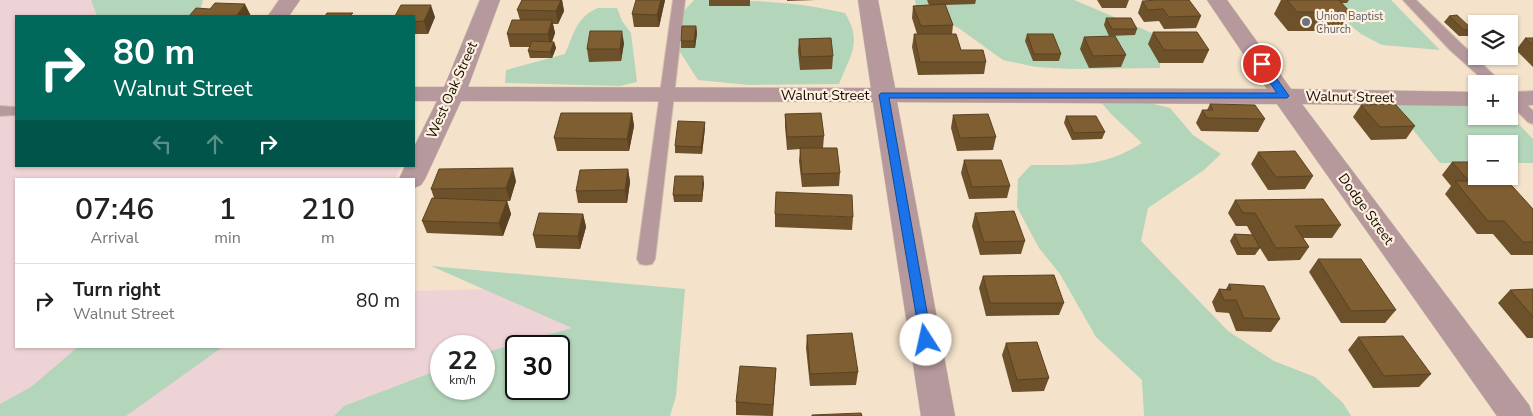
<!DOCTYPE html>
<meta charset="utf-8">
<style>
:root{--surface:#fff;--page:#f2f2f2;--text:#222;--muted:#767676;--line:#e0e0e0}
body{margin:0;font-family:"Nunito Sans",sans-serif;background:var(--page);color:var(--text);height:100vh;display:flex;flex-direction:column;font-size:19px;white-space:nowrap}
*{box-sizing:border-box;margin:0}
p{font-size:16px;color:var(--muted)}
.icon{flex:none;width:28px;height:28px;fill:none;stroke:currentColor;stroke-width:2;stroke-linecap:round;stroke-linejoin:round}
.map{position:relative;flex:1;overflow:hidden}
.panel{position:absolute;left:15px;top:178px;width:400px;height:170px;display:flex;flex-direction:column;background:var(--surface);border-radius:0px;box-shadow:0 1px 4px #0004}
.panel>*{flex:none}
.top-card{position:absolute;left:15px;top:15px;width:400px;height:152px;border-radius:0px;box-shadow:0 1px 4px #0004;background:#00695c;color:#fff;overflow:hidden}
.buttons{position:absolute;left:1468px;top:15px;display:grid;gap:10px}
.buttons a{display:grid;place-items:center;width:50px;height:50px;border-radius:0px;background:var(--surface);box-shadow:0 1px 4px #0004;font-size:25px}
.speed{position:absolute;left:430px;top:335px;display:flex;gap:10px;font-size:25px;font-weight:700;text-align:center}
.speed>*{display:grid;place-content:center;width:65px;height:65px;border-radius:50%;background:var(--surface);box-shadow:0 1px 4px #0004;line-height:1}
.speed small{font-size:12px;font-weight:400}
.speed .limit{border:2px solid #111;border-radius:8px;background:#fff;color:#111}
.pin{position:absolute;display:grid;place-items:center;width:42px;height:42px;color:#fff;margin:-21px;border:2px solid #fff;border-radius:50%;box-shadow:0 1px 5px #0007}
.me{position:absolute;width:55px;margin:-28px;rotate:350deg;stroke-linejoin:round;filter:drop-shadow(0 0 4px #0008)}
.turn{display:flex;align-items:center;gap:18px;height:105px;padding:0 15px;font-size:22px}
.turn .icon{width:65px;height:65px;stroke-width:2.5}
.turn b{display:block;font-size:35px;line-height:42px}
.lanes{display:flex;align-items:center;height:48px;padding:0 15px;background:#0003;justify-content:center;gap:25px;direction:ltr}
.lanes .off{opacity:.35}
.eta{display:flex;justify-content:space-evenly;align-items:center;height:85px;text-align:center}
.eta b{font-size:30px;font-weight:600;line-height:35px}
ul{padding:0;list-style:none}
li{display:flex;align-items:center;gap:15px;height:75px;padding:0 15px;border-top:1px solid var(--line)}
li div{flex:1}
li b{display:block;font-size:19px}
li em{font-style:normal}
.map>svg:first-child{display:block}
.industrial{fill:#eed3d6;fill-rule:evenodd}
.green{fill:#b3d5ba;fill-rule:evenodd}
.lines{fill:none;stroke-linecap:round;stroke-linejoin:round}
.service-casing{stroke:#d0bfaa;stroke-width:2}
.minor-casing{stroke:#d0bfaa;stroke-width:1}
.service{fill:#b5999c;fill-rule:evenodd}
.minor{fill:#b5999c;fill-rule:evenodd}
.wall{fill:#6d512a}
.shaded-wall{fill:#594222}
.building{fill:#7f5e31;stroke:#594222}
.route{fill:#1a73e8;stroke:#114b97}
.worship-dot{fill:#6b7280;stroke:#fef0dd;stroke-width:2}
.labels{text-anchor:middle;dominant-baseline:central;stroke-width:4.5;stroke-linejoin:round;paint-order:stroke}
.far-worship-label{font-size:11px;fill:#5b616d;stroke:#fef0dd;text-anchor:start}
.street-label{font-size:14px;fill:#100a04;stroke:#fef0dd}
</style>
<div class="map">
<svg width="1533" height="416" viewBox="0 0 1533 416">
<rect width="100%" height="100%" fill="#f4e2ca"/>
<path class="industrial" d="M0,0H153L163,16H16V166H401L395,179H16V346H414V291L647,285L644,416H0ZM441,346H484V389H441ZM516,346H559V389H516Z"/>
<path class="green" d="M91,0H203L201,7L202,16H97Z
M694,0C746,0 794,1 845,13C863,43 850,55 839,84L749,85L698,80L680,52L682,13Z
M915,0H1074L1159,36L1160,68L1070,69L1036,67L1003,60L960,29L916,5Z
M1320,0H1391L1440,50L1382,45L1361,34Z
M598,8H617L622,21L631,33L637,82L620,86L505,83L506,70L565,54C574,34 576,17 598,8Z
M1100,101L1150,103L1170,108L1193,135L1221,154L1204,170L1148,208L1141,241L1228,331L1274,361L1315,377L1343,403L1351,416H1144L1142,380L1096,337L1060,274L1039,248L1017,207L1018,179L1031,165C1075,165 1103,168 1142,143L1112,115Z
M1392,104H1476V116H1509V114L1533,139V163H1509V144H1476V163H1440Z
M431,266L685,289L676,396L670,416H334L344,406L441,369V389H484V353L572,328ZM516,346H559V389H516Z
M79,346H224L126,416H0V404L31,387Z"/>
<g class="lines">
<defs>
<path id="service" d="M673,0H685L655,259L652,264L646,265L640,264L637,259Z
M1403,0H1416L1503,84H1488L1450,50Z
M1509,91L1514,92L1533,111V124L1528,122L1509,103Z
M0,106L16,107V115L0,116Z"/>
<path id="minor" d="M279,0H300L289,16H268Z
M480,0H500L468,87L871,88L858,0H878L895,88L1267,89L1207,0H1227L1291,89L1476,92V106L1302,104L1529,405L1533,416H1497L1277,104L897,102L955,416H921L873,102L461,101L425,179L421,185L414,188V179H399L405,166H414V147L437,101H414V87H444Z
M1533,91V105L1509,106V92Z"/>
</defs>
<use href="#service" class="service-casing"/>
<use href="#minor" class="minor-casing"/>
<use href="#service" class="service"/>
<use href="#minor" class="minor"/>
</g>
<path class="wall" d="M522,0H562L564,11L558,24H553L555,33L552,42H554L556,48L552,58H530L528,51L530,47H510L507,34L520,20L517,10Z
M665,0L659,27H634L632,14Z
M709,0H750V6H709Z
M787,0H816L787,1Z
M927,0H976L975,4L945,5L953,25L952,34L961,50L986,62L984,74L918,75L912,47L914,34H917L912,18L913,6L929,5Z
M1097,0H1129L1126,8H1102Z
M1281,0H1349L1347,3H1341L1350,12L1339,31H1288L1274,14Z
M1142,1L1201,16L1196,28L1164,29L1159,21L1144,22L1138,13Z
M414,16L435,17L428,34H414Z
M1449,16L1473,30L1468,36H1459L1444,22Z
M1106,18L1137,29L1135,35L1109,36L1104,25Z
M696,26L697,33L695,48H681V41Z
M1153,32L1209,50L1203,63H1159L1148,44Z
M1027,34L1061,54L1059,61H1033L1025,41Z
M1084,37L1126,55L1121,67L1089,68L1080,49Z
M1525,38H1533V67L1516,50Z
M799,39L833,56L832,69L800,70L798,51Z
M624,43L621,61L589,62L587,49Z
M1210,104L1265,119L1258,132L1201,131L1196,123L1202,110H1207Z
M1361,105L1415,126L1406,139L1371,140L1353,117Z
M632,113L634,126L629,151H557L554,138Z
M785,114L824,136L823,148L840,173L839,186L802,187L799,161L800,149L787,150L785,126Z
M953,115L996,137L993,150L957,151L951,128Z
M1066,116L1105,132L1102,139L1072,140L1064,123Z
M705,128L702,154L675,153V146Z
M1258,152L1313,176L1305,189L1268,190L1251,164Z
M964,160L1010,186L1007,198L969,199L961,173Z
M1452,162L1533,209V255H1511L1493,234H1477L1445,194L1451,186L1442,175Z
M628,169L630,182L627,203H578L576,191Z
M516,181L510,201H507L511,214L503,236L427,233L422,221L434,198L431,189Z
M704,183L702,202H674L673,195Z
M1235,200L1341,225L1332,238H1303L1309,247L1300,260L1268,261L1255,240L1260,248L1255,255H1237L1230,241L1234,234L1252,235L1247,226H1236L1228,213Z
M975,213L1025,241L1021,254L980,255L972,226Z
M583,214L586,227L580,249L536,248L533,235Z
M775,214L853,217L852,230L775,227Z
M1318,259L1396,310L1385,323H1341L1309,272Z
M983,276L1064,303L1059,315L986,316L979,288Z
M1229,284L1280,319L1271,332L1236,331L1229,313L1216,312L1212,302L1219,289H1226Z
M1533,289V338H1527L1498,303L1510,290Z
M807,335L858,372L856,385L810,386L806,348Z
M1358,337L1431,374L1419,387L1373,388L1348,350Z
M1006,343L1049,378L1044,391L1012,392L1002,355Z
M776,368L773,416L736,415V402Z"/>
<path class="shaded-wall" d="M561,0H562L564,11L558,24L556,11Z
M661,0H665L659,27L657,15Z
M245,4L251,16H236Z
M431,5L435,17L428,34L424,21Z
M552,20L555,33L550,47L548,34Z
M696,26L697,33L695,48L694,41Z
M622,31L624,43L621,61L620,49Z
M554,42L556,48L552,58L550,52Z
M632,113L634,126L629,151L627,139Z
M705,122V128L702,154L701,147Z
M513,168L516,181L510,201L506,188Z
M628,169L630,182L627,203L625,190Z
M703,176L704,183L702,202V195Z
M507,201L511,214L503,236L499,223Z
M583,214L586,227L580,249L578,236Z"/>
<path class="building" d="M522,0H561L556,11L517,10Z
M636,0H661L657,15L632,14Z
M1160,0H1189L1201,16L1169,17L1163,9L1148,10L1142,1Z
M1287,0H1339L1350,12H1297Z
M215,3L245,4L236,16H189L196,8L210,9Z
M945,4L953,25L921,26L913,6Z
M401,5H431L424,21L414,22V16H395Z
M327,13H353L350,16H320H325Z
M1457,15L1473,30H1464L1449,16Z
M1106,18H1131L1137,29H1112Z
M512,20H552L548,34H507Z
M682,26H696L694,41H681Z
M590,31H622L620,49H587Z
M1153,32H1197L1209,50H1164Z
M914,34H956L961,50H983L986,62H920Z
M1027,34H1053L1061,54H1034Z
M1115,36L1126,55L1093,56L1084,37Z
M831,38L833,56L801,57L799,39Z
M1525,38H1533V45Z
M532,41L554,42L550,52L528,51Z
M1210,104L1255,105L1265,119L1207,118L1202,110H1213Z
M1395,104L1415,126L1380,127L1361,105Z
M561,113H632L627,139L554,138Z
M821,113L824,136L787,137L785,114Z
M988,114L996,137L960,138L953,115Z
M1066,116H1096L1105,132L1074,133Z
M678,121L705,122L701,147L675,146Z
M800,148H837L840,173L802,174Z
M1295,151L1313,176L1276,177L1258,152Z
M964,160H1001L1010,186L972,187Z
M1452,162H1476V176H1503L1533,209V242H1523L1504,221H1488L1455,181H1469Z
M513,168L506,188L431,189L439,169Z
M628,169L625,190L576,191L580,170Z
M675,176H703L702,195H673Z
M776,192L852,195L853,217L775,214Z
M432,198L507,201L499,223L422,221Z
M1323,199L1341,225L1295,226L1309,247L1276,248L1255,213H1243L1235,200Z
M1014,211L1025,241L984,242L975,213Z
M539,213L583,214L578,236L533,235Z
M1234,234L1253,235L1260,248H1241Z
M1318,259H1361L1396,310L1351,311Z
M1054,275L1064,303H990L983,276Z
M1229,284L1264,286L1280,319L1244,318L1236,300H1224L1219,289L1231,290Z
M1533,289V317L1510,290Z
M852,333L858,372L810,374L807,335Z
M1403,336L1431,374L1384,376L1358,337Z
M1037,342L1049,378L1017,380L1006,343Z
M740,366L776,368L773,405L736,402Z
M861,413L862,416H812V415Z"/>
<path class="route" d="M1258,62H1265L1289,96L1287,98H889L932,340L930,344H921L879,95L881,93H1277L1257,64Z"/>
<circle class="worship-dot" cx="1306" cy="22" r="5"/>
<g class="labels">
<g class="far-worship-label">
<text x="1316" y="16">Union Baptist<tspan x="1316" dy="13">Church</tspan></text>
</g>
<g class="street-label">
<text transform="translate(452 90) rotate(-66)">West Oak Street</text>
<text x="825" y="95">Walnut Street</text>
<text transform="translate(1350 97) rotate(1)">Walnut Street</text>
<text transform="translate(1366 209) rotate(54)">Dodge Street</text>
</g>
</g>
</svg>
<div class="buttons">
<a><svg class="icon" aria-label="layers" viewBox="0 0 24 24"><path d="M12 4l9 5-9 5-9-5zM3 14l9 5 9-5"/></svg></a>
<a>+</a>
<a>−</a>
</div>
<div class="speed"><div>22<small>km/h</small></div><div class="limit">30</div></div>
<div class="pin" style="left:1262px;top:64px;background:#d93025"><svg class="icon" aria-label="arrive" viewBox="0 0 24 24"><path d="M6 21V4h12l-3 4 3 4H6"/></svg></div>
<svg class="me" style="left:926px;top:340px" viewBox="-20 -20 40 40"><circle r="19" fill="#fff"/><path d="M0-13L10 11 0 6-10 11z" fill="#1a73e8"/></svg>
<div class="top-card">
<div class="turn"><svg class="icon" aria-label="right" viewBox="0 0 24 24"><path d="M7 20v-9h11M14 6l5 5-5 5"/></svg><div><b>80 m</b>Walnut Street</div></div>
<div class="lanes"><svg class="icon off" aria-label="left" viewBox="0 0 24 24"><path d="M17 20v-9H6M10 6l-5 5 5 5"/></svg><svg class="icon off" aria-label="ahead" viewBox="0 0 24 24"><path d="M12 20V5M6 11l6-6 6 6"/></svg><svg class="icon" aria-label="right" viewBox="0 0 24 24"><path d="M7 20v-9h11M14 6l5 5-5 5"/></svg></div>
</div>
<section class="panel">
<div class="eta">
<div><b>07:46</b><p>Arrival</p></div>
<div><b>1</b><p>min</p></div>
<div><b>210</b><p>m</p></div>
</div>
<ul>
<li><svg class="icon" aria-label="right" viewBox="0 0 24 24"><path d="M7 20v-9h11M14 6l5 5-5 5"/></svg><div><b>Turn right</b><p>Walnut Street</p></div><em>80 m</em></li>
</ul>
</section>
</div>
